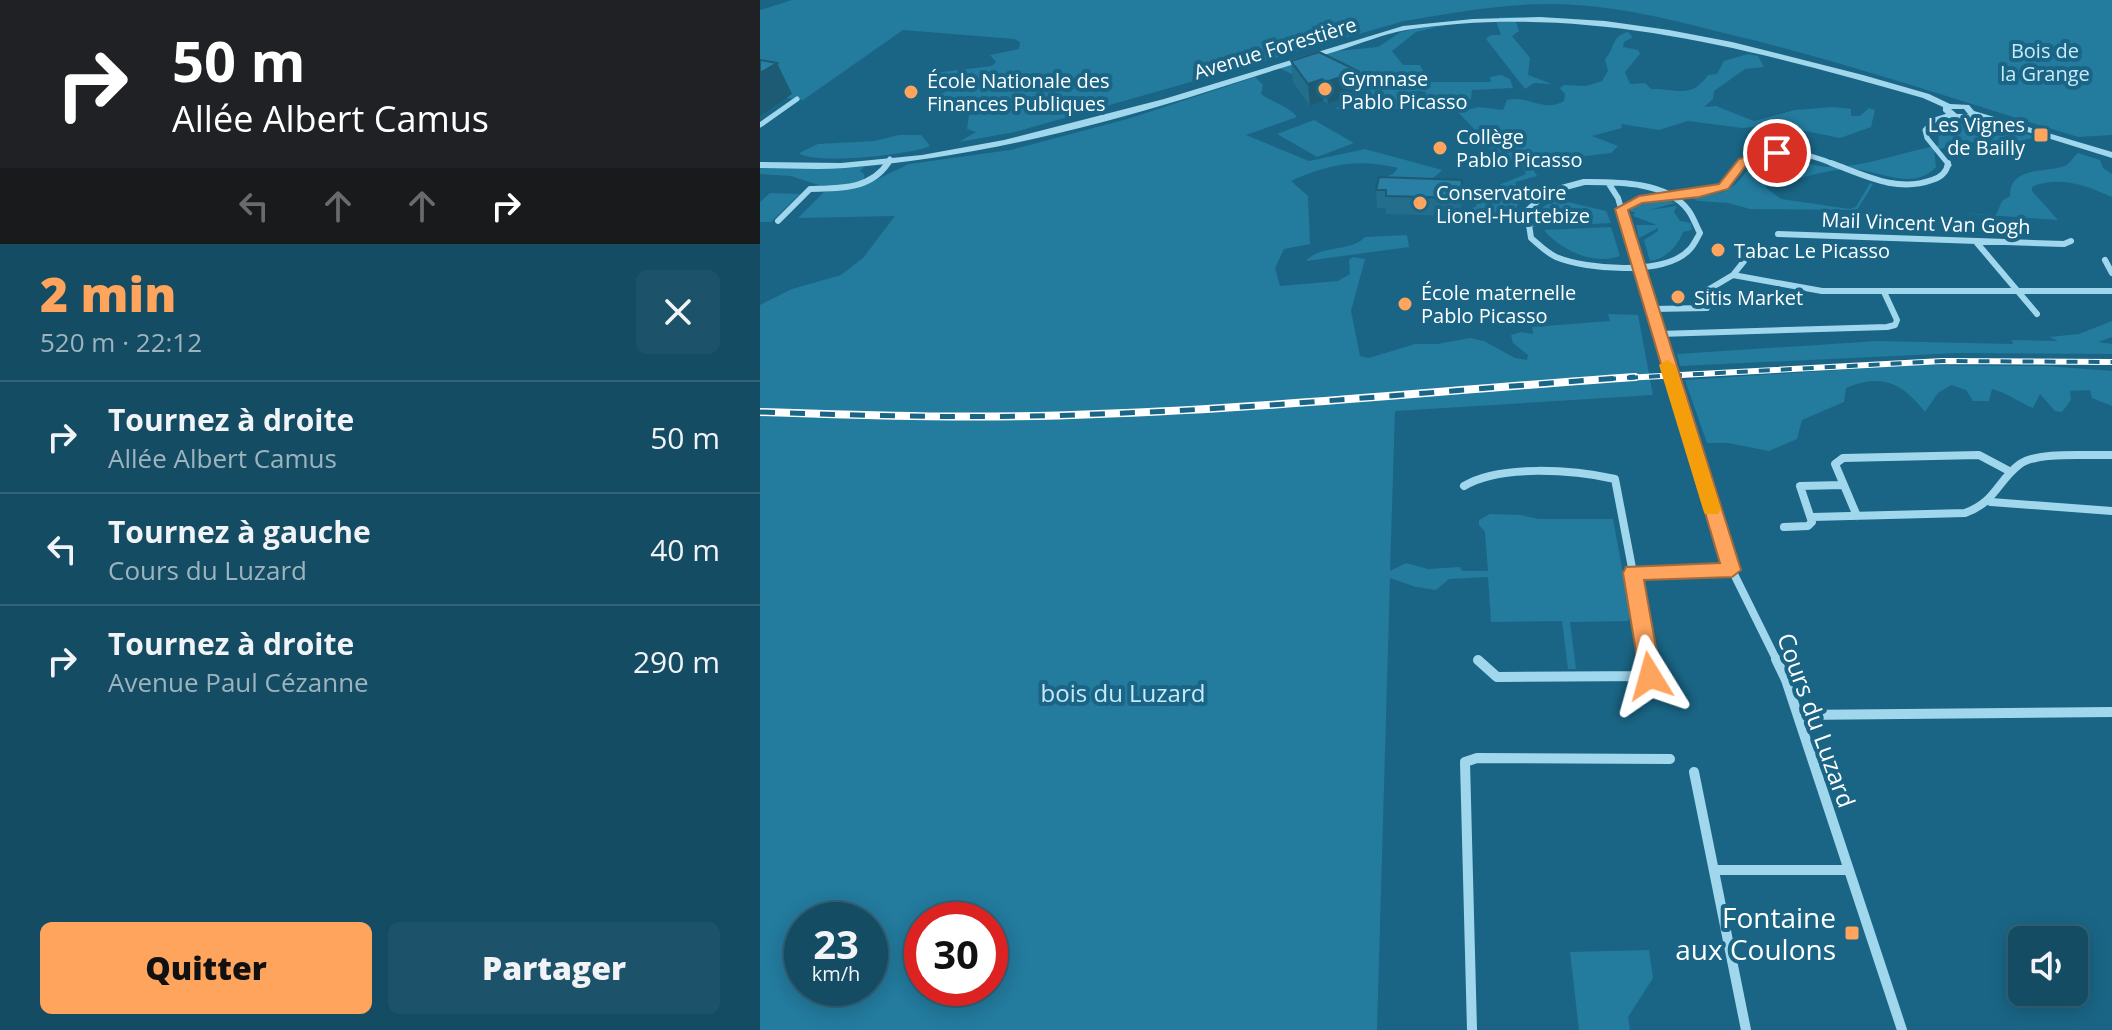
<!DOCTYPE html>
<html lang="fr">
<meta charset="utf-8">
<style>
:root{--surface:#144c64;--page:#1d536a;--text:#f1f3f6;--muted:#9db4bf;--line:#336378;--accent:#fea45d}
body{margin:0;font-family:"Open Sans",sans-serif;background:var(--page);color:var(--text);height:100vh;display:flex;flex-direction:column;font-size:30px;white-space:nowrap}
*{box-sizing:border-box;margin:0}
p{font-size:26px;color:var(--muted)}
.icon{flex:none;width:44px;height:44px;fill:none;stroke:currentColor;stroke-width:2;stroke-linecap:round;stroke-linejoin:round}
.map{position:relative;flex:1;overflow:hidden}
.sheet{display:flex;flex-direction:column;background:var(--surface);width:760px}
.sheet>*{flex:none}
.banner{background:#202124;color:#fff;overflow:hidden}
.controls{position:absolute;left:1248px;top:926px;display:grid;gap:16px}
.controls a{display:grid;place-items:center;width:80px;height:80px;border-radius:12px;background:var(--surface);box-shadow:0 4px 20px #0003,0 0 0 2px var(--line);font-size:40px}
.speed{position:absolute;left:24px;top:902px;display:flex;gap:16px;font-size:40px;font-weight:700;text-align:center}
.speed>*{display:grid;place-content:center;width:104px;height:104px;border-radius:50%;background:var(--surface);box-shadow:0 4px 20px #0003,0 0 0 2px var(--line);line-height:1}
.speed small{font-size:20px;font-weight:400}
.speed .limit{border:12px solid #d22;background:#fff;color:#111}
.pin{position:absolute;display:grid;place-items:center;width:68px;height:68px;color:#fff;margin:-34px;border:4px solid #fff;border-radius:50%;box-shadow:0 2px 8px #0007}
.me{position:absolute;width:88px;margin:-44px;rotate:352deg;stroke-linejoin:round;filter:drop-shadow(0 0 6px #0008)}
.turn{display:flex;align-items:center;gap:28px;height:168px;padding:0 40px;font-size:36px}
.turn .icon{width:104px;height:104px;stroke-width:2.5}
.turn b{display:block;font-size:56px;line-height:68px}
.lanes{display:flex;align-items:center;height:76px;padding:0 40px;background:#0003;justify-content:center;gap:40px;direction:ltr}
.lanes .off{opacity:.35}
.round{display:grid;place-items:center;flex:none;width:84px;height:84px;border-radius:12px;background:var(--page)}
.headline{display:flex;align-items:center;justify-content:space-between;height:136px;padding:0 40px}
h1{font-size:48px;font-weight:800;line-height:60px;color:var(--accent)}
.action{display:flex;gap:16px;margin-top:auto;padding:16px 40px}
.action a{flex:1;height:92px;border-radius:12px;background:var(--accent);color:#111;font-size:32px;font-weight:800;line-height:92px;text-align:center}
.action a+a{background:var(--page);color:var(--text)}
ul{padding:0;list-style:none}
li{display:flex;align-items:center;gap:24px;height:112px;padding:0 40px;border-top:2px solid var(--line)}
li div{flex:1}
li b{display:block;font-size:30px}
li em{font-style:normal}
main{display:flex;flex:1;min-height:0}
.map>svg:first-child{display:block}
.green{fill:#237b9e;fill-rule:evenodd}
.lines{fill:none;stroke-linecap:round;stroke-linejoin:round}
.minor-far3{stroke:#a1d7ec;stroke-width:5}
.minor-far2{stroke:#a1d7ec;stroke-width:6}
.minor-far1{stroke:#a1d7ec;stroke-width:8}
.minor{stroke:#a1d7ec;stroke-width:10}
.tertiary{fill:#a1d7ec;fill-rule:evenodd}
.rail-far1-casing{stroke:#fff;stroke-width:6}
.rail-casing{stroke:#fff;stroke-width:8}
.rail-far1{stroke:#1a6585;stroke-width:4;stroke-dasharray:11;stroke-linecap:butt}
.rail{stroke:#1a6585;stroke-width:5;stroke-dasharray:15;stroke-linecap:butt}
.minor-bridge-far1{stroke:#a1d7ec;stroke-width:6}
.minor-bridge{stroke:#a1d7ec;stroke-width:8}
.wall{fill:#236e8d}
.shaded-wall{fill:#1d5a73}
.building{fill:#2980a4;stroke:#1d5a73;stroke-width:2}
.route{fill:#fea45d;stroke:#a56b3c;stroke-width:2}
.slow{fill:#f59e0b}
.poi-dot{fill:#fea45d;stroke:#1a6585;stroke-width:3}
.labels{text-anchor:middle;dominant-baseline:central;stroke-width:8;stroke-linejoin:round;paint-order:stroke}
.far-street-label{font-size:20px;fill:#fff;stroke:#1a6585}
.far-park-label{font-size:20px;fill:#c6eaf9;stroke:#1a6585}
.far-poi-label{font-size:20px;fill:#fff;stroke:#1a6585;text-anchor:start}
.park-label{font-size:24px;fill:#c6eaf9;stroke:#1a6585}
.street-label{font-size:24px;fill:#fff;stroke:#1a6585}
.near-poi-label{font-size:28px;fill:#fff;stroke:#1a6585;text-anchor:end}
</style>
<main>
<section class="sheet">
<div class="banner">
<div class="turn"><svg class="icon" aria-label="right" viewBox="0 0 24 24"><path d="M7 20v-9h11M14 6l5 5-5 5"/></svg><div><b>50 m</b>Allée Albert Camus</div></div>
<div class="lanes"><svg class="icon off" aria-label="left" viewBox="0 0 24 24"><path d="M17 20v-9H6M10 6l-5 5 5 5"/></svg><svg class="icon off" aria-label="ahead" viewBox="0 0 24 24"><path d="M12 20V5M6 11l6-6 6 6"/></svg><svg class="icon off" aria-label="ahead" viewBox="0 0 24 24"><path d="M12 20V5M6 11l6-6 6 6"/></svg><svg class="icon" aria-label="right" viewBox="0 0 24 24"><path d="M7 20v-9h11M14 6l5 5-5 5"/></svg></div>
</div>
<div class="headline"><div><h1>2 min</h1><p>520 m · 22:12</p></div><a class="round"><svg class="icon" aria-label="close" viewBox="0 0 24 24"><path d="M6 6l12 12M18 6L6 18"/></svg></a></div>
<ul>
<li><svg class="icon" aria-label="right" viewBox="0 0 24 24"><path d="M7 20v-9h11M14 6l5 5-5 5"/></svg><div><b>Tournez à droite</b><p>Allée Albert Camus</p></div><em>50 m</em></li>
<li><svg class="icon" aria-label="left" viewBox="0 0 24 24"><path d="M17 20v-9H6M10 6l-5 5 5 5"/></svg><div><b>Tournez à gauche</b><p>Cours du Luzard</p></div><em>40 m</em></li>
<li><svg class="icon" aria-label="right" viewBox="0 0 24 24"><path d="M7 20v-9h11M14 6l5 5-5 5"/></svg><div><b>Tournez à droite</b><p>Avenue Paul Cézanne</p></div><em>290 m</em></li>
</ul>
<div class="action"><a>Quitter</a><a>Partager</a></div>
</section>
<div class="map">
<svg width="1352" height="1030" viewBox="0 0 1352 1030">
<rect width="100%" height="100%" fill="#1a6585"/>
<path class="green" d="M32,0H1352V135L1318,137C1202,102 1086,62 968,34C910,19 850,4 789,4C740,4 692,13 644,21L255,132L199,142L216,132L207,129L210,108L169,109L173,99L188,90L187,85L176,82L173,73L232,66L236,62L230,55L259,49L260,42L254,39L143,30L43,100L26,98L30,94L0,90V10Z
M740,17H765L756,22L759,31L752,36L770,58L768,75L792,84L774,83L765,89L726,39L731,35H741L736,21Z
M679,24L685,25L656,32L632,51L643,65H660L669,82H731L730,77L741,75L750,79L753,88L712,90L711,99L701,107L676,106L672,102L680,98L665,96L666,92L657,90L656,95L648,99L656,105L639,109L607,102L580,110L576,108L613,94L571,72L536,76L519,68L568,52L618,47L641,32Z
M868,32L873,37L864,42L863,47L878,50L880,54L865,72L870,84L885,83L891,89C918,88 930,100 948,75L957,74L964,61L988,54L998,56L1004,67L985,69L954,91L953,99L944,107L956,106L994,121L1035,110L1074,107L1091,109V116H1100L1109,108L1115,110L1111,127L1080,138L1015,125L982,128L928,121L899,130L861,124L862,128L832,136L858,146L851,153L784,161L763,150L756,160L748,161L729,154L730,146L698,112L719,107L743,110L747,100C769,95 783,113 804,101L805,94L800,88L804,85L826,86L842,81L848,71L845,59C855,49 851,36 868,32Z
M495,77L503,85L501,94C513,103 529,106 537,117L486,135L549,161L605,149L682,170C669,186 636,193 616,188L620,179L633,174L638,168C599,158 567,164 531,181L548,196L550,244L524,249L515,268L520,286L578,281L590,274L589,260L593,257L605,259L591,311L600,356L609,358L655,344H677L710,338L724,341L755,358L767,360L768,355L753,343L751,335L761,332L773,334L772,327L850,321L848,314L878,315L893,395L635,411L630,571L646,563L668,569L700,567L702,571H728L725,532L719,525V520L730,514L761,515L778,519H853L871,617L867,621L810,622L816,669H808L802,621L731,622L728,577L689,579L676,590L656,587L630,578L617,1030H0V305L32,289L81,275L103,258L135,216L38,218L64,192L74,190L31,176L0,174V168L104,167L100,171L104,174L105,185L149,164L250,150L371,118ZM42,920H110V988H42ZM162,920H230V988H162Z
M554,120L594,143L557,157L517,134Z
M1195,120H1221L1276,137L1261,141L1214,142L1174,150L1176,167C1153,192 1120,170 1092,169C1068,168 1029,182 1005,187L1021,199L1090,209L1096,207L1110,183L1113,184L1097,210L990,209L968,203L938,201L930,197C967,193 969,194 991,166C1027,146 1045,169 1075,167C1105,166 1149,151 1179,145L1178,128Z
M139,135H161L170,146C152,155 52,165 39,153L58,144L115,141Z
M1318,153L1340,160L1343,168L1352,174V197C1328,186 1298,175 1272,187V191L1298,220L1196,213L1236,215L1242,201L1250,196C1250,166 1284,173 1305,166C1311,163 1313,157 1318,153Z
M769,163L777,176L755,182L761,196L754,213H735L709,222L701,213L717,206L712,198L724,196L729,189L766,174L762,165Z
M10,193L40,194L11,222H0V202Z
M795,199L846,211L851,223L772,227L771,216L780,217L783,207Z
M907,199L915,203L889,210L917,206L914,212L920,221L931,223L932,230L923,232C918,246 904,260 890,261L884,240L898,231V228L879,238L876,225H897L873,216L875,212H871L870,207Z
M851,227L860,256C835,266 800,250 784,230Z
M647,235L649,247L546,261C561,244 590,253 605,237Z
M1352,321V337L1338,342L1352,344V354L1197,353L920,366L917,354L1118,341L1253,344L1252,340L1298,341L1289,337L1319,334Z
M1154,365L1287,366L1352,371V406L1332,398L1330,390L1310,391L1311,400L1302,412L1295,411L1280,394L1273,408C1258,402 1248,393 1232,389L1229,401H1213L1206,390L1191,385L1178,393L1165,412C1142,383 1122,373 1086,388L1084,402L1042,420L1037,439L1009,451L968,443H947L925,380Z
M889,950L893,978L868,1017L870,1030H819L810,952Z"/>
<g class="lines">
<path class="minor-far3" d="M0,125L37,99
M126,165L130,159
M981,165C1007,143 1048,153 1076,165
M1189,165L1167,138L1165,130L1175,120L1191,115"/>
<path class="minor-far2" d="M1071,163C1104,175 1137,193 1172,180C1182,177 1187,172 1188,163
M824,182C855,182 907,181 928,210C933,216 936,226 940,233C937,238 934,245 930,249C906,276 827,270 796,257C787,253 778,244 771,238L767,211L787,192Z
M849,184L858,198L907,364
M861,209L879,200L964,187L983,163
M18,221L50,189C79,188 110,190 128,163
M1018,234L1304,244L1311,241
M1217,243L1277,314
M1345,260L1352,273
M973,275L989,255
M893,309L947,308L950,304L946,291L973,275L1062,291H1352
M899,334L1127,327L1135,325L1137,320L1124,292"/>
<path class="minor-far1" d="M913,383L972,570L1017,661
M704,486C740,464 814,470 855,479L873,573
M1231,502L1352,511
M1097,516L1075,464L1083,458L1219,455L1251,472
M1052,517L1205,513C1236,502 1237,481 1260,464C1278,451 1329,456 1352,455
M1024,527L1048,526L1052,522L1040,486L1083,485
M888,661L873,573L972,570"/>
<path class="minor" d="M1016,659L1026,680L1142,1030
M718,660L737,677L890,676L887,659
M1038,715L1352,712
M934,772L986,1030
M956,870H1089
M712,1030L705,762L717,758L910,759"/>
<path class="tertiary" d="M780,17L845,21L909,30L972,42L1103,75L1169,94L1190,104L1209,105L1214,111L1352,152V158L1216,116C1204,121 1192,121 1183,111V107L1163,98C995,50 822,2 646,30C623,34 600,44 577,51C527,66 477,82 427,98C315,132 201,159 85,168C57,170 28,168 0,168V162L81,163L162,155L244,140L404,99L643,26L713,19ZM1191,109H1204L1208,114H1197Z"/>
<defs>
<path id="rail-far1" d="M845,379L1183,361L1352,362"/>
<path id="rail" d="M0,412C113,416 225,419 338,414C518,408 696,389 875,377"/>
</defs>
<use href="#rail-far1" class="rail-far1-casing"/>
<use href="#rail" class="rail-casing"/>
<use href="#rail-far1" class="rail-far1"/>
<use href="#rail" class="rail"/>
<path class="minor-bridge-far1" d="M907,364L912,379"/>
<path class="minor-bridge" d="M911,377L913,383"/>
</g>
<path class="wall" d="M531,61L598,71L599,93L568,104L563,101L550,106L533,82Z
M616,190L702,198L700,216L626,214V208H617Z"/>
<path class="shaded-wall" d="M17,63L32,94L0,116V73Z
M598,71L599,93L568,104L566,82Z
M562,79L563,101L550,106L548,84Z"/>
<path class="building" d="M559,52L598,71L566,82L562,79L548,84L531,61Z
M0,60L17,63L0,73Z
M619,177L702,180L700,198L626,196V190H616Z"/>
<path class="route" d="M1017,149L1022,150V155L987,164L968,189L939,197L882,203L868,210L981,570L972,577L884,580L901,676L898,683L890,685L883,683L880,676L863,573L866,567L960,563L855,209L879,196L959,184L979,159Z"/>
<path class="slow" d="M907,360L915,365L961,509L958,514H945L943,509L899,365Z"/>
<g class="poi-dot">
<circle cx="565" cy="89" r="8"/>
<circle cx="151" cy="92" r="8"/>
<rect x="1273" y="127" width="16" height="16" rx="4"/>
<circle cx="680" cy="148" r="8"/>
<circle cx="660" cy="203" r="8"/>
<circle cx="958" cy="250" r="8"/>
<circle cx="918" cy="297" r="8"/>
<circle cx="645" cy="304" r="8"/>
<rect x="1084" y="925" width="16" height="16" rx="4"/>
</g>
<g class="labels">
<g class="far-street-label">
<text transform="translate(515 48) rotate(-17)">Avenue Forestière</text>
<text transform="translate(1166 223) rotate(2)">Mail Vincent Van Gogh</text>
</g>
<g class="far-park-label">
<text x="1285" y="50">Bois de<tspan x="1285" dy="23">la Grange</tspan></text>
</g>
<g class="far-poi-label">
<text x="581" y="78">Gymnase<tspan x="581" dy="23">Pablo Picasso</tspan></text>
<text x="167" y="80">École Nationale des<tspan x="167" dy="23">Finances Publiques</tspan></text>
<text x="1265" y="124" text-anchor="end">Les Vignes<tspan x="1265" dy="23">de Bailly</tspan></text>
<text x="696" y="136">Collège<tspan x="696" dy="23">Pablo Picasso</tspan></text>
<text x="676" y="192">Conservatoire<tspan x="676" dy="23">Lionel-Hurtebize</tspan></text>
<text x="974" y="250">Tabac Le Picasso</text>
<text x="661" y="292">École maternelle<tspan x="661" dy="23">Pablo Picasso</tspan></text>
<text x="934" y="297">Sitis Market</text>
</g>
<g class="park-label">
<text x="363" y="692">bois du Luzard</text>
</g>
<g class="street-label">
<text transform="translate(1057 720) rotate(70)">Cours du Luzard</text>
</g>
<g class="near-poi-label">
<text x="1076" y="917">Fontaine<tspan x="1076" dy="32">aux Coulons</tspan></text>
</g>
</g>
</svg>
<div class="controls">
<a><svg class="icon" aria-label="sound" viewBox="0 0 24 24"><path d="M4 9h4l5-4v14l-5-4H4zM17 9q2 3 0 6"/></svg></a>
</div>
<div class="speed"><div>23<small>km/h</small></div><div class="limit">30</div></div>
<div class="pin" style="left:1017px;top:153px;background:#d93025"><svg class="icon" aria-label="arrive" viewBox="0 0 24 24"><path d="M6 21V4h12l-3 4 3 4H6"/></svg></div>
<svg class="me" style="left:890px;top:676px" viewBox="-20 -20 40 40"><path d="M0-17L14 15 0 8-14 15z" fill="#fea45d" stroke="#fff" stroke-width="4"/></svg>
</div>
</main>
